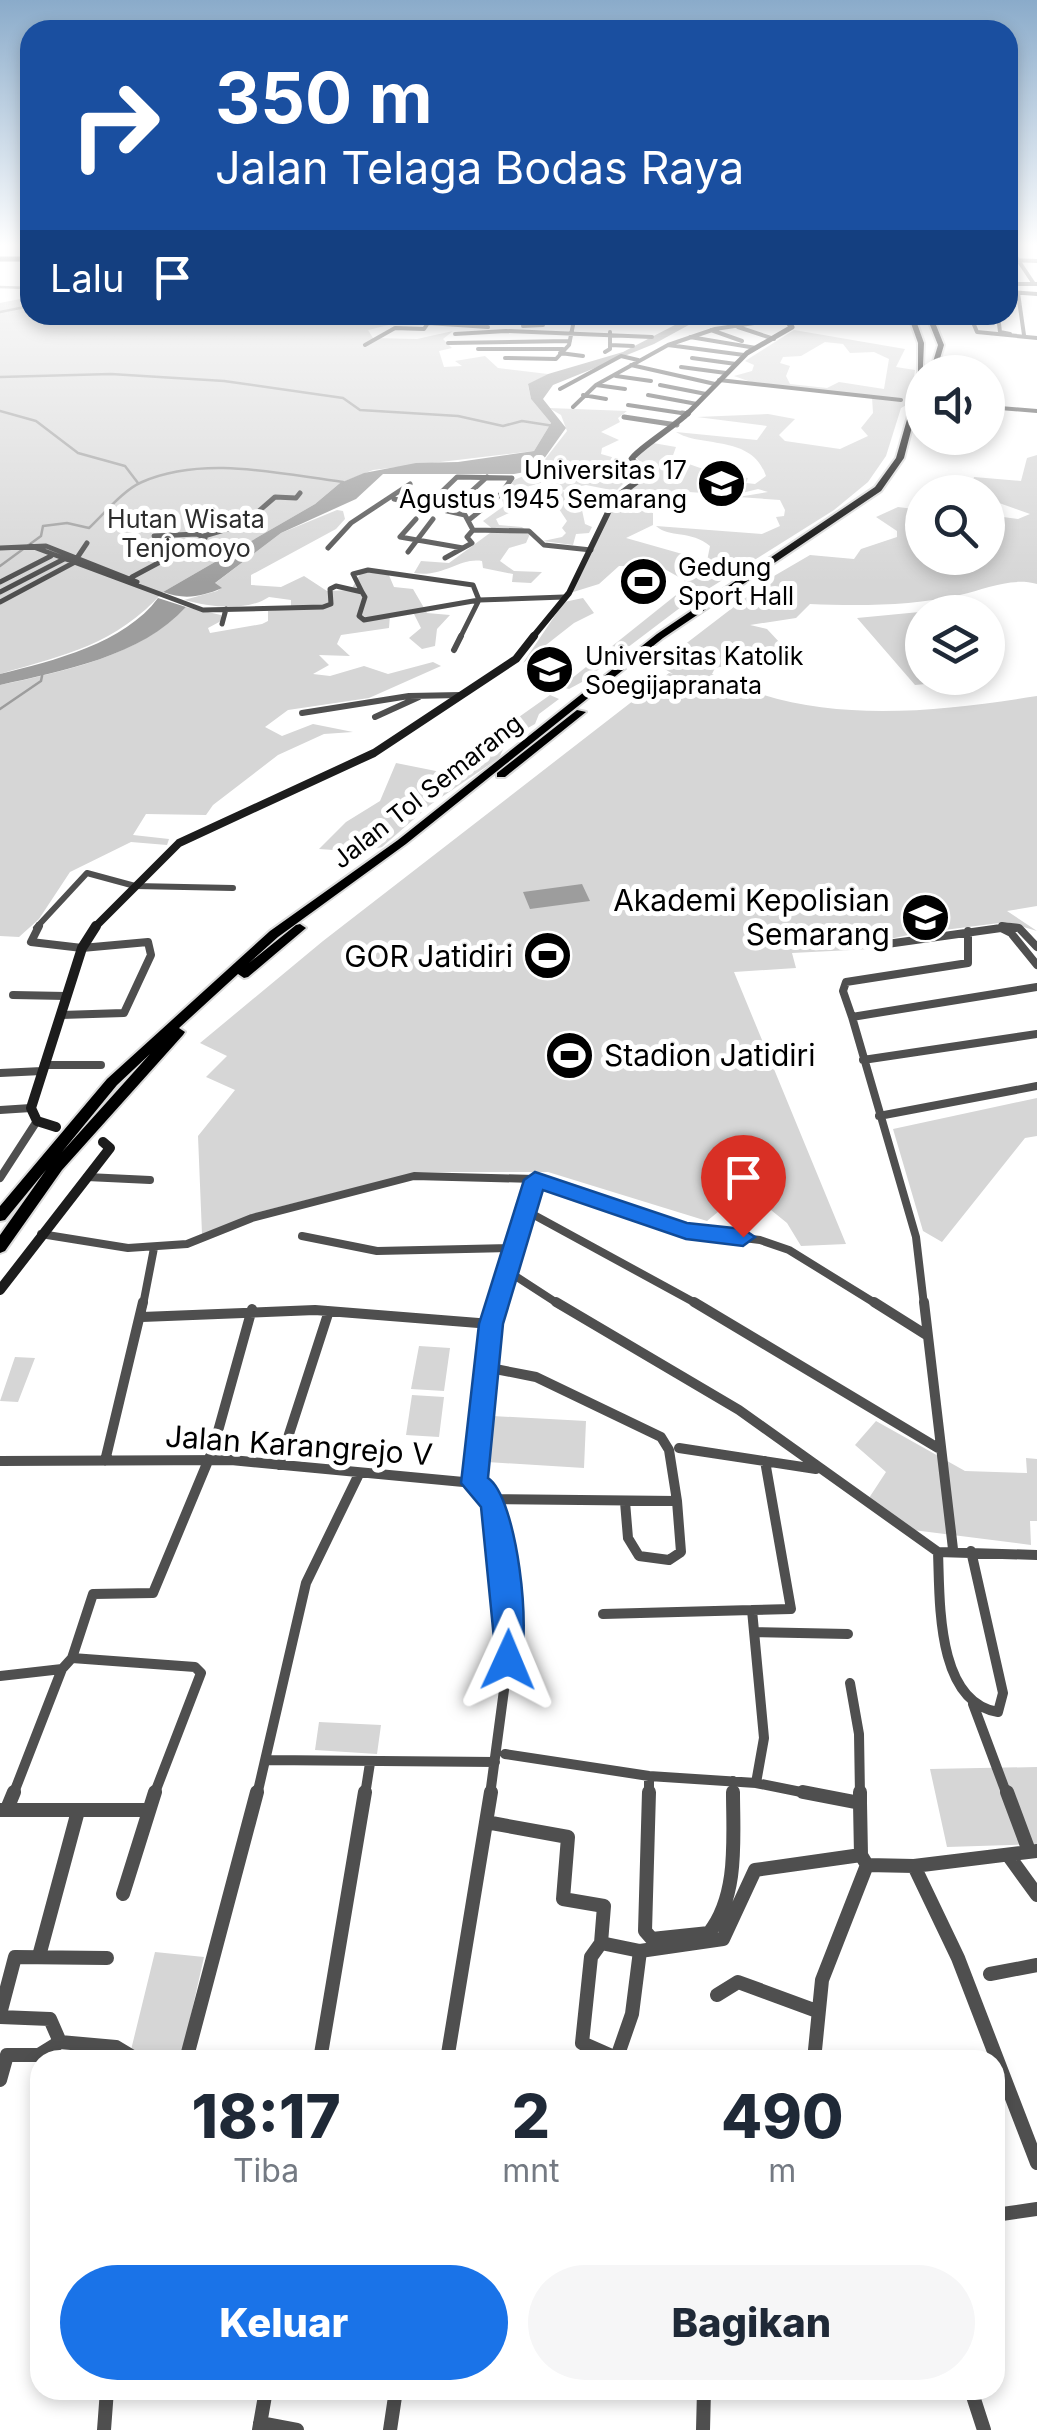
<!DOCTYPE html>
<html lang="id">
<style>
:root{--surface:#fff;--page:#f6f6f7;--text:#1f2937;--muted:#747a83;--accent:#1a73e8}
body{margin:0;font-family:Inter,sans-serif;background:var(--page);color:var(--text);height:100vh;display:flex;flex-direction:column;font-size:38px;white-space:nowrap}
*{box-sizing:border-box;margin:0}
p{font-size:32px;color:var(--muted)}
.icon{flex:none;width:55px;height:55px;fill:none;stroke:currentColor;stroke-width:2;stroke-linecap:round;stroke-linejoin:round}
.map{position:relative;flex:1;overflow:hidden}
.details{position:absolute;left:30px;top:2050px;width:975px;height:350px;display:flex;flex-direction:column;background:var(--surface);border-radius:30px;box-shadow:0 5px 15px #0003}
.details>*{flex:none}
.guide{position:absolute;left:20px;top:20px;width:998px;height:305px;border-radius:30px;box-shadow:0 5px 15px #0003;background:#1a4fa0;color:#fff;overflow:hidden}
.controls{position:absolute;left:905px;top:355px;display:grid;gap:20px}
.controls a{display:grid;place-items:center;width:100px;height:100px;border-radius:50%;background:var(--surface);box-shadow:0 5px 15px #0003;font-size:50px}
.pin{position:absolute;display:grid;place-items:center;width:85px;height:85px;color:#fff;margin:-102px -42px;border-radius:50% 50% 50% 0;rotate:-45deg;box-shadow:0 0 10px #0007}
.pin .icon{rotate:45deg}
.me{position:absolute;width:110px;margin:-55px;rotate:1deg;stroke-linejoin:round;filter:drop-shadow(0 0 8px #0008)}
.turn{display:flex;align-items:center;gap:35px;height:210px;padding:0 30px;font-size:45px}
.turn .icon{width:130px;height:130px;stroke-width:2.5}
.turn b{display:block;font-size:70px;line-height:85px}
.then{display:flex;align-items:center;height:95px;padding:0 30px;background:#0003;gap:20px;font-size:38px}
.eta{display:flex;justify-content:space-evenly;align-items:center;height:170px;text-align:center}
.eta b{font-size:60px;font-weight:800;line-height:70px}
.primary-button{display:flex;gap:20px;margin-top:auto;padding:20px 30px}
.primary-button a{flex:1;height:115px;border-radius:60px;background:var(--accent);color:#fff;font-size:40px;font-weight:800;line-height:115px;text-align:center}
.primary-button a+a{background:var(--page);color:var(--text)}
.map>svg:first-child{display:block}
.green{fill:#d6d6d6;fill-rule:evenodd}
.water{fill:#9d9d9d}
.lines{fill:none;stroke-linecap:round;stroke-linejoin:round}
.stream{stroke:#9d9d9d;stroke-width:2.5}
.tertiary-tunnel{stroke:#d9d9d9;stroke-width:4;stroke-dasharray:4 2.5;stroke-linecap:butt}
.motorway-casing{stroke:#dbdbdb;stroke-width:4}
.minor-far5{stroke:#4f4f4f;stroke-width:4}
.minor-far4{stroke:#4f4f4f;stroke-width:5}
.minor-far3{stroke:#4f4f4f;stroke-width:6}
.minor-far2{stroke:#4f4f4f;stroke-width:8}
.minor-far1{stroke:#4f4f4f;stroke-width:10}
.minor{stroke:#4f4f4f;stroke-width:14}
.tertiary{stroke:#4f4f4f;stroke-width:4}
.secondary-far3{stroke:#1c1c1c;stroke-width:5}
.secondary-far2{stroke:#1c1c1c;stroke-width:6}
.secondary-far1{stroke:#1c1c1c;stroke-width:8}
.secondary{stroke:#1c1c1c;stroke-width:10}
.motorway{fill:#000;fill-rule:evenodd}
.route{fill:#1a73e8;stroke:#114b97;stroke-width:2.5}
.labels{text-anchor:middle;dominant-baseline:central;stroke-width:10;stroke-linejoin:round;paint-order:stroke}
.far-poi-label{font-size:25px;fill:#000;stroke:#fff;text-anchor:start}
.far-park-label{font-size:25px;fill:#2d2d2d;stroke:#fff}
.far-street-label{font-size:25px;fill:#000;stroke:#fff}
.poi-label{font-size:30px;fill:#000;stroke:#fff;text-anchor:end}
.street-label{font-size:30px;fill:#000;stroke:#fff}
</style>
<div class="map">
<svg width="1037" height="2430" viewBox="0 0 1037 2430">
<rect width="100%" height="100%" fill="#fff"/>
<path class="green" d="M30,297V315H368L401,322L368,330L373,338L417,339L453,331L443,339L452,348L439,351L444,367L462,366L455,361L485,356L498,368L548,374L528,385L531,399L551,423L534,451L373,470L340,483L315,504L163,592C115,645 67,654 0,674V303Z
M794,330L905,349L896,367L915,370L910,403L901,408L886,456L868,482L834,510L689,601L582,682L569,689L561,687L686,587L684,580L661,567L619,566L599,584L570,593L606,511L649,474L636,457L653,443L676,447L672,458L703,469V493L689,492L677,508L653,511V525L626,538L707,561L710,546C691,530 669,538 656,526L762,534L780,526L776,517L784,516L785,510L780,500L738,497L768,492L758,489L742,493L738,489L742,482L722,479L725,475L748,478L746,483L755,484L766,476C752,434 701,448 676,432L757,440L767,426L697,417L768,414L795,419L779,435L785,441L840,449L868,436L861,428L873,413L872,397L751,382L734,376L752,371L754,365L745,361ZM825,342L843,344L850,353L874,352L889,359L884,389L839,382L827,388L790,384L786,376L790,366L780,363L783,357L801,356Z
M549,408L627,411L618,418L620,422L601,432L619,440L602,448L601,454L629,462L620,465L624,483L616,491L586,485L563,490L567,502L586,503L582,510L585,524L592,527L589,533L576,534L573,545L543,541L562,537L566,533L562,528L567,521L549,494L554,485L548,481L526,487L522,507L496,519L499,525L522,527L530,534L526,543L509,548L500,561L514,571L542,572L531,583L512,582L513,574L483,568L482,561C460,557 443,578 414,573L421,561L449,563L494,530L483,521L504,506L502,499L514,480L543,468L542,463L567,431L561,415Z
M1037,455V584C1010,577 986,589 960,595C913,606 858,606 810,604L796,618L750,625L767,629L781,644L802,650L715,668L712,674C812,726 928,713 1037,696V906L1007,911L1037,931L1007,922L913,934L885,940L871,949L792,953L796,968L734,972L846,1244L801,1246L787,1223L755,1197L735,1198L707,1221L548,1172H418L259,1212L202,1234L198,1136L235,1090L206,1077L227,1056L200,1043L323,941L669,673L673,674L658,665L774,576L810,555L854,559L861,549L897,537V531L876,517L898,507L922,510V558H988V515L1018,519L1030,514L988,499V492H970L974,477L1021,481L1027,458Z
M337,510L343,511L345,519L336,529L251,575V585L281,587L304,576L327,591L351,590L360,574L372,570L388,573L394,587L413,589L427,613L450,615L437,629L435,646L422,649L409,638L421,628L414,614L390,615L389,628L341,635L337,644L350,656L319,655L329,665L313,674L330,676L364,666L388,674L433,662L441,666L369,698L288,710L265,727L282,736L313,724L353,732L324,734L278,755L213,805L206,815L146,814L133,835L169,839L167,845L131,842L70,872L39,919L19,937L0,936V685C62,672 142,655 186,607L221,615V621L208,628L210,633L262,624L268,621V611L291,608V600L269,597C246,612 210,607 184,600L217,591L221,588L214,584L281,533Z
M583,598L594,613L574,623L523,663L564,602Z
M930,611L922,612V678H988V673L992,678L915,685L857,618Z
M550,695L559,699L539,714L535,724L508,739L499,758L430,805L382,847L362,852L319,849L346,822L380,801L396,763L441,772Z
M1037,1098V1136L1025,1138L942,1242L923,1231L893,1129Z
M419,1346L450,1348L444,1391L411,1389Z
M15,1357L35,1358L18,1402L0,1401Z
M412,1395L444,1397L439,1437L406,1435Z
M492,1416L586,1421L584,1468L487,1462Z
M876,1421L965,1471L1027,1473L1026,1458L1037,1459V1521H1030L1031,1545L913,1530L869,1498L886,1472L855,1445Z
M319,1722L381,1725L377,1754L315,1750Z
M1037,1767V1844L947,1847L930,1769Z
M155,1952L204,1957L182,2055L131,2050Z"/>
<path class="water" d="M694,315H707L654,344L553,385L543,399L566,428L536,470L514,474H383L356,499L281,533L215,583L222,588C201,597 184,600 163,592L315,504L340,483L364,473L416,463L458,462L534,451L551,423L531,399L528,384L548,374L623,352Z
M158,598L186,607C142,656 62,671 0,685V674C53,661 125,643 158,598Z
M582,884L590,901L530,909L523,892Z"/>
<g class="lines">
<path class="stream" d="M0,287L30,288
M0,312L30,306
M0,377L111,374L224,381L343,398L360,410L458,416L503,426L522,421L554,426
M0,411L36,421L78,453L125,466L138,483
M0,566L41,536L43,526L67,523L89,528C104,514 123,490 142,482C204,455 279,474 343,482
M0,709L41,681L43,671"/>
<path class="tertiary-tunnel" d="M901,400L922,402"/>
<defs>
<path id="motorway" d="M908,315H914L924,343L922,388L904,458L881,491L663,638L406,844L278,937L249,963L296,925L300,924L306,928L248,977L244,978L238,974L179,1028L185,1032L183,1035L62,1170L5,1251L0,1253V1235L46,1170L5,1220L0,1221V1206L107,1079L270,931L398,840L657,634L875,487L896,458L918,381V343ZM150,1054L62,1152L117,1085Z
M926,315H932L944,345L936,372H930L938,345Z
M577,710L586,712L505,777H497V773Z"/>
</defs>
<use href="#motorway" class="motorway-casing"/>
<path class="minor-far5" d="M1008,245L1034,284
M1008,260L1037,261
M1008,292L1037,294
M1018,293L1024,335
M400,315L649,322
M998,315L1000,332L1010,334
M644,317H673
M430,320L428,323L488,327
M712,322L726,315
M523,326L543,325
M738,327L774,339
M711,330L742,341
M455,334L506,331L652,337
M690,337L756,348
M448,343L570,341
M365,345L395,328L424,329L428,323
M610,345L633,346
M668,345L715,329L786,318
M478,349H563
M605,352L610,349V332
M560,353L583,356
M505,358L556,359L569,345L574,320
M692,358L736,364
M631,365L715,384
M681,367L726,373
M616,376L651,381
M596,385L625,389
M660,385L706,394
M560,389L621,356L638,360
M583,395L606,399
M648,395L697,404
M628,405L688,414
M573,407L596,385L668,345L744,355"/>
<path class="minor-far4" d="M682,413L688,414
M624,417L677,425
M580,493L622,494
M394,499L465,515L473,530L529,531L544,545L591,550
M428,505L457,477L512,478L501,494L470,519
M451,510L487,477
M416,519L400,537L463,548L472,543L467,537L473,530
M204,536L244,524L275,497L296,498L300,493
M31,546L203,610L323,607L331,604L330,589L336,586L362,592L365,597L359,616L364,620L479,600L564,597
M0,548L46,546L137,582
M328,548L351,523L410,484
M408,552L433,519
M77,558L87,543
M445,558L463,548
M132,577L205,538L197,534L154,536
M0,582L51,556
M0,592L64,559
M362,592L353,574L368,570L473,585L479,600L460,638
M0,602L75,562
M222,624L226,609"/>
<path class="minor-far3" d="M454,650L461,636
M302,713L409,696L461,695
M375,717L419,697
M1002,926L1019,928
M36,928L87,873L135,886L233,888"/>
<path class="minor-far2" d="M39,926L31,942L82,948L148,942L151,955L124,1013L61,1015
M1002,926L1019,928L1037,947
M968,931V963L846,982L843,991L852,1017L1037,987
M887,944L1001,928L1011,933L1037,965
M13,995L66,996
M852,1017L916,1237L924,1305
M863,1060L1037,1034
M44,1065H101
M0,1073L42,1071
M0,1110L31,1108
M879,1116L1037,1086
M87,1177L150,1180
M0,1178L37,1121
M523,1209L699,1305
M41,1234L128,1248L187,1244L252,1218L414,1176L535,1179L686,1231L760,1240L789,1250L878,1305
M302,1236L377,1251L514,1248
M506,1270L560,1305
M143,1305L154,1248
M497,1305L535,1179"/>
<path class="minor-far1" d="M556,1302L739,1410L938,1552L1037,1555
M694,1302L938,1448
M874,1302L928,1336
M924,1302L953,1549
M142,1317L315,1310L491,1324
M485,1367L536,1377L661,1437L669,1450L677,1501L492,1499
M679,1448L816,1469
M0,1461L231,1460L474,1483
M105,1461L143,1302
M279,1465L328,1314
M625,1502L628,1538L639,1556L669,1560L681,1552L677,1501
M938,1552C940,1601 936,1702 998,1712L1003,1693L971,1551
M603,1614L752,1610
M754,1632L848,1634
M72,1658L195,1667L201,1673L154,1795
M0,1676L62,1669
M850,1683L859,1734L860,1795
M973,1704L1007,1795
M505,1754L649,1776L756,1783L816,1795
M266,1760L495,1762
M756,1783L764,1738L752,1610L791,1609L765,1461
M13,1795L62,1669L72,1658L93,1594L153,1593L213,1449L252,1309
M257,1795L306,1583L359,1474
M365,1795L370,1763
M490,1795L508,1660L509,1609L495,1507L489,1492L474,1483L491,1324L498,1302
M649,1795V1776
M733,1795V1781"/>
<path class="minor" d="M649,1792L645,1931L652,1939L709,1933C739,1895 733,1838 733,1792
M803,1792L860,1803L861,1855L867,1865L822,1980L814,2060
M860,1792V1803
M1007,1792L1029,1851
M7,1809L14,1792
M0,1810H148
M486,1822L568,1837L563,1899L604,1906L601,1943L640,1951L723,1939L755,1870L861,1855
M1008,1855L1037,1895
M867,1865L914,1866L1037,1851
M914,1866L958,1958L1037,2163
M123,1894L155,1792
M601,1943L591,1957L582,2043L616,2058
M39,1956L78,1811
M990,1974L1037,1965
M717,1995L738,1982L814,2010
M0,2014L15,1957L107,1958
M0,2017L50,2019L60,2042
M186,2060L257,1792
M320,2060L365,1792
M447,2060L491,1792
M616,2060L632,2014L640,1951
M0,2080L7,2055H39L60,2042L116,2047L131,2056
M995,2215L1037,2209
M971,2390L984,2430
M260,2423L297,2430
M104,2430L107,2390
M259,2430L266,2390
M390,2430L396,2390
M703,2430L704,2390"/>
<path class="tertiary" d="M1008,284H1037
M970,315L977,332L1037,338
M719,380L901,400
M988,407L1037,411"/>
<path class="secondary-far3" d="M0,259H30
M685,416L747,353L792,327L781,315"/>
<path class="secondary-far2" d="M532,638L569,593L615,498L643,477L644,468L631,460C635,451 675,426 688,413"/>
<path class="secondary-far1" d="M94,928L179,843L374,753L516,659L534,636"/>
<path class="secondary" d="M56,1127L37,1121L31,1108L82,948L96,926
M0,1290L110,1148L103,1142"/>
<use href="#motorway" class="motorway"/>
</g>
<linearGradient id="sky" x2="0" y2="1"><stop stop-color="#8aabca"/><stop offset="0.42" stop-color="#fff"/><stop offset="1" stop-color="#fff" stop-opacity="0"/></linearGradient>
<rect width="1037" height="583" fill="url(#sky)"/>
<path class="route" d="M535,1172L687,1223L743,1229L755,1237L743,1246L686,1239L543,1190L503,1324L488,1478C517,1497 533,1637 518,1669L508,1673L497,1669L481,1507L461,1483L479,1324L524,1180Z"/>
<defs>
<symbol id="university-disc" viewBox="-11 -11 22 22"><circle r="9.5" fill="#000" stroke="#fff"/><path d="M0-5L7-2L0 1L-7-2ZM-4 1L0 2.5L4 1V4Q0 6-4 4Z" fill="#fff"/></symbol>
<symbol id="stadium-disc" viewBox="-11 -11 22 22"><circle r="9.5" fill="#000" stroke="#fff"/><path d="M0-5a6.5 5 0 1 0 0 10a6.5 5 0 1 0 0-10ZM-3.5-1.8h7v3.6h-7Z" fill="#fff"/></symbol>
</defs>
<g fill-rule="evenodd">
<use href="#university-disc" x="694" y="456" width="55" height="55"/>
<use href="#stadium-disc" x="616" y="554" width="55" height="55"/>
<use href="#university-disc" x="522" y="642" width="55" height="55"/>
<use href="#university-disc" x="898" y="890" width="55" height="55"/>
<use href="#stadium-disc" x="520" y="928" width="55" height="55"/>
<use href="#stadium-disc" x="542" y="1028" width="55" height="55"/>
</g>
<g class="labels">
<g class="far-poi-label">
<text x="687" y="470" text-anchor="end">Universitas 17<tspan x="687" dy="29">Agustus 1945 Semarang</tspan></text>
<text x="678" y="567">Gedung<tspan x="678" dy="29">Sport Hall</tspan></text>
<text x="585" y="656">Universitas Katolik<tspan x="585" dy="29">Soegijapranata</tspan></text>
</g>
<g class="far-park-label">
<text x="186" y="519">Hutan Wisata<tspan x="186" dy="29">Tenjomoyo</tspan></text>
</g>
<g class="far-street-label">
<text transform="translate(427 791) rotate(-38)">Jalan Tol Semarang</text>
</g>
<g class="poi-label">
<text x="890" y="900">Akademi Kepolisian<tspan x="890" dy="34">Semarang</tspan></text>
<text x="513" y="956">GOR Jatidiri</text>
<text x="604" y="1055" text-anchor="start">Stadion Jatidiri</text>
</g>
<g class="street-label">
<text transform="translate(299 1445) rotate(4)">Jalan Karangrejo V</text>
</g>
</g>
</svg>
<div class="controls">
<a><svg class="icon" aria-label="sound" viewBox="0 0 24 24"><path d="M4 9h4l5-4v14l-5-4H4zM17 9q2 3 0 6"/></svg></a>
<a><svg class="icon" aria-label="search" viewBox="0 0 24 24"><circle cx="10" cy="10" r="6"/><path d="M15 15l6 6"/></svg></a>
<a><svg class="icon" aria-label="layers" viewBox="0 0 24 24"><path d="M12 4l9 5-9 5-9-5zM3 14l9 5 9-5"/></svg></a>
</div>
<div class="pin" style="left:743px;top:1237px;background:#d93025"><svg class="icon" aria-label="arrive" viewBox="0 0 24 24"><path d="M6 21V4h12l-3 4 3 4H6"/></svg></div>
<svg class="me" style="left:508px;top:1660px" viewBox="-20 -20 40 40"><path d="M0-17L14 15 0 8-14 15z" fill="#1a73e8" stroke="#fff" stroke-width="4"/></svg>
<div class="guide">
<div class="turn"><svg class="icon" aria-label="right" viewBox="0 0 24 24"><path d="M7 20v-9h11M14 6l5 5-5 5"/></svg><div><b>350 m</b>Jalan Telaga Bodas Raya</div></div>
<div class="then">Lalu<svg class="icon" aria-label="arrive" viewBox="0 0 24 24"><path d="M6 21V4h12l-3 4 3 4H6"/></svg></div>
</div>
<section class="details">
<div class="eta">
<div><b>18:17</b><p>Tiba</p></div>
<div><b>2</b><p>mnt</p></div>
<div><b>490</b><p>m</p></div>
</div>
<div class="primary-button"><a>Keluar</a><a>Bagikan</a></div>
</section>
</div>
